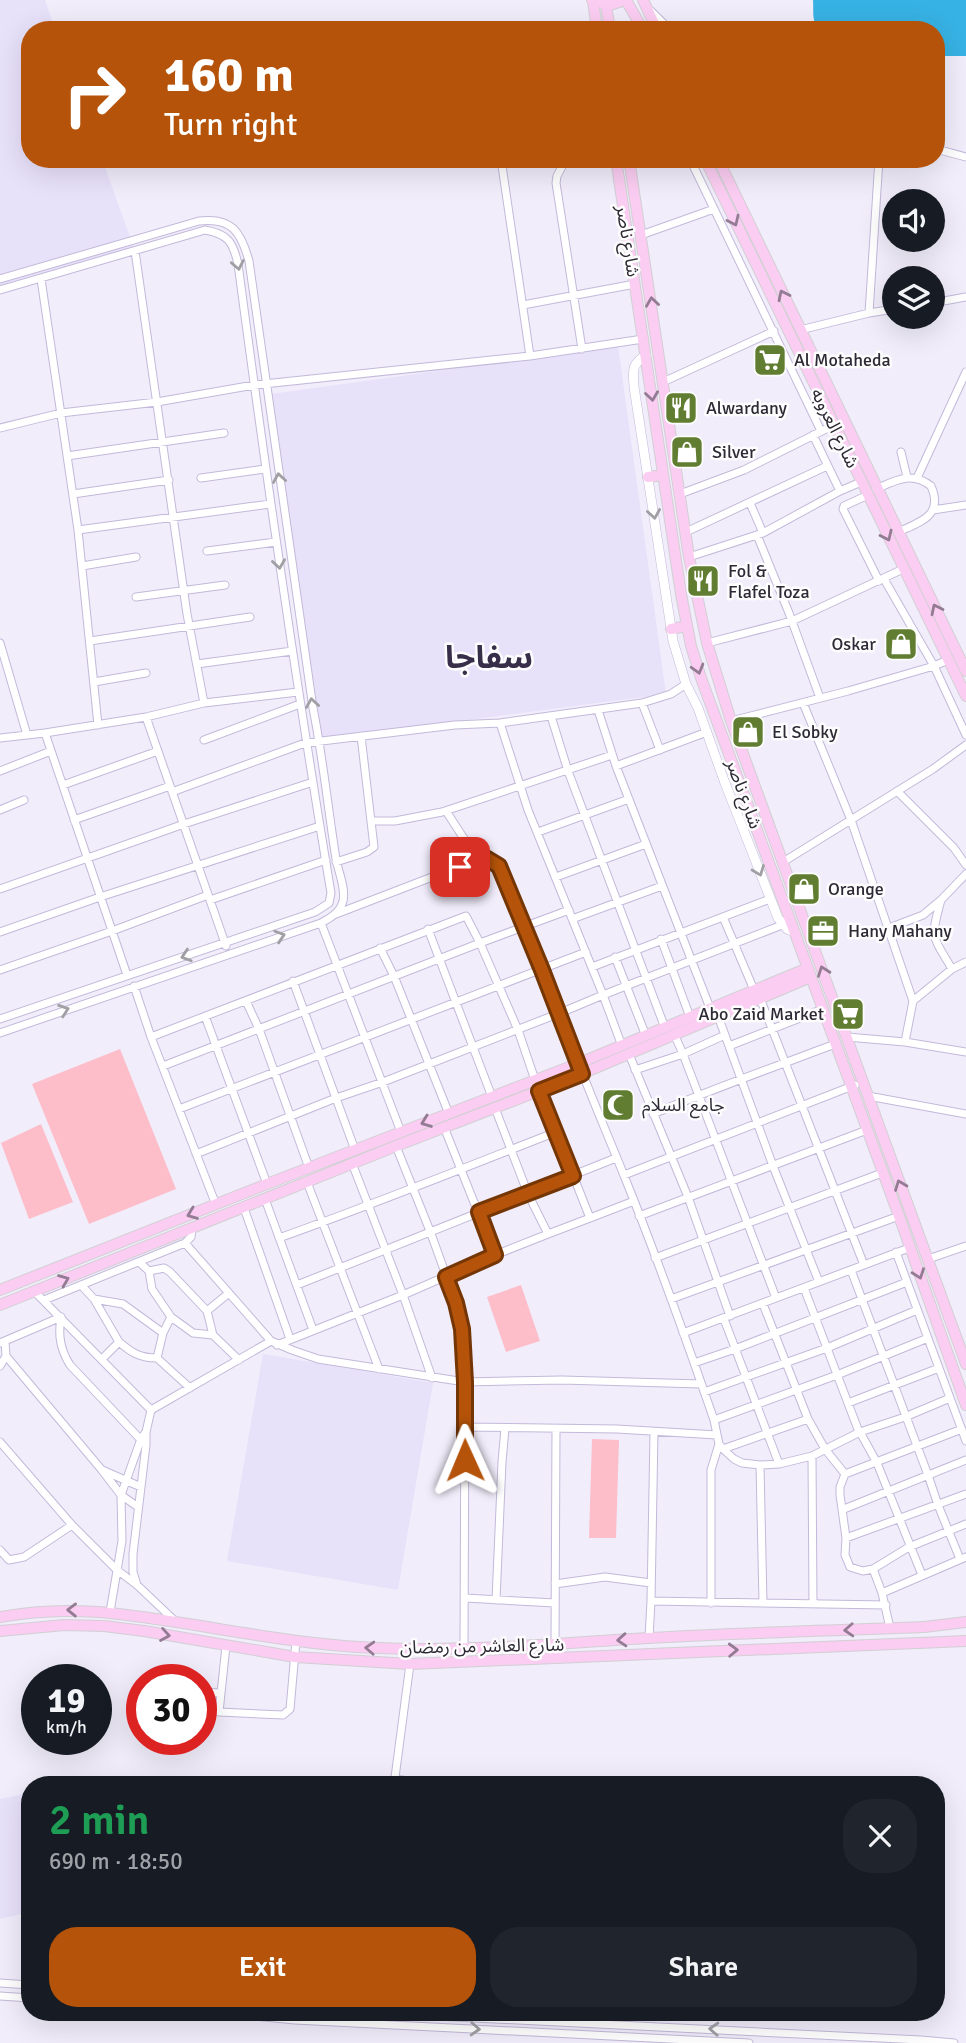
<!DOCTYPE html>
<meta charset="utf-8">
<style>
:root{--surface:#171b24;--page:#20242c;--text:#f1f3f6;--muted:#9ea1a6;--accent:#b45309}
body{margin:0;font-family:Signika,"Noto Sans Arabic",sans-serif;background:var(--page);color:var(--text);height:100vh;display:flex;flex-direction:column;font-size:26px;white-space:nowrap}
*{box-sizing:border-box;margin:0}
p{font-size:23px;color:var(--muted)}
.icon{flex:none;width:38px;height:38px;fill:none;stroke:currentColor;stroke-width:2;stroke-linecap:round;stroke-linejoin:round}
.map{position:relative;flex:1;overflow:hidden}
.panel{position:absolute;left:21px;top:1776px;width:924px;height:245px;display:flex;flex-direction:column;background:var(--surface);border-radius:28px;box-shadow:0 7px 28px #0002}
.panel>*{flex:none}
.hud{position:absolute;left:21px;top:21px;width:924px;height:147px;border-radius:28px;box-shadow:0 7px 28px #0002;background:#b45309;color:#fff;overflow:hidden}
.buttons{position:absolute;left:882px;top:189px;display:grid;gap:14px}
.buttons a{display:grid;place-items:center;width:63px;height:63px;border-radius:50%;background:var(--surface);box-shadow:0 7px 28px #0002;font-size:35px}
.speed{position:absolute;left:21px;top:1664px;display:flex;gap:14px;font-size:35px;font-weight:700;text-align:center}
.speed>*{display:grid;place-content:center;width:91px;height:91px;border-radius:50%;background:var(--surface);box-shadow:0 7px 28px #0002;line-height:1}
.speed small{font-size:18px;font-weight:400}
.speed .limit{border:10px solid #d22;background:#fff;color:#111}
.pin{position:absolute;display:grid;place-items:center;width:60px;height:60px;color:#fff;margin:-30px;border-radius:14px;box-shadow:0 4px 10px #0006}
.me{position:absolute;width:77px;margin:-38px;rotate:359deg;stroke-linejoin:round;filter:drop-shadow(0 0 5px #0008)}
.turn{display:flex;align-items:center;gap:24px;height:147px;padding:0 28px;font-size:32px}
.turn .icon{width:91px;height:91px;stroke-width:2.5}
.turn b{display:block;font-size:49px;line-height:60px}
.round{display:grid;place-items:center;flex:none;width:74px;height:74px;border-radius:28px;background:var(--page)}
.overview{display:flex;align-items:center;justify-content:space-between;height:119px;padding:0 28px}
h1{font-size:42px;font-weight:600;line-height:52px;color:#1e9e55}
.action{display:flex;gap:14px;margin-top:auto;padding:14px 28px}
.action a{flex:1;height:80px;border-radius:28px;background:var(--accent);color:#fff;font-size:28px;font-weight:600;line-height:80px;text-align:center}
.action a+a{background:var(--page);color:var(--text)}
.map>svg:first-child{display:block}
.built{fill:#e8e1fa}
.green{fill:#fdbec9}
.water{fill:#37b2e4}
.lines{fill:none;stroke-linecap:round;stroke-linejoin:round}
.minor-casing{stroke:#c3b9da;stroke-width:9}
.tertiary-casing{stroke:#c3b9da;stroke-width:10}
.primary-casing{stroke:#d1d0d3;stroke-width:12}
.minor{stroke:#fff;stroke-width:7}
.tertiary{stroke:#fff;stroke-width:9}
.primary{stroke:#fbcdf2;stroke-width:10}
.oneway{stroke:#947b94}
.oneway2{stroke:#a09fa4}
.route-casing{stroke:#753606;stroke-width:18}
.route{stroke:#b45309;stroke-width:12}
.labels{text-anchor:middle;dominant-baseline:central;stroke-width:5;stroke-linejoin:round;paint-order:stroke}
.street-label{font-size:18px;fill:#2d2935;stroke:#fdfdfd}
.poi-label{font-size:18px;fill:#2d2935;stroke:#fdfdfd;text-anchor:start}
.town-label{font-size:32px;font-weight:bold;fill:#372e49;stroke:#fdfdfd}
</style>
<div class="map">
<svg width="966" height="2043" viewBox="0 0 966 2043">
<rect width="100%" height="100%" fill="#f1edfb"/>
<path class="built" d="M0,0H45L55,30H30V159H102L135,251L0,286Z
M618,346L666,694L322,739L271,394Z
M263,1354L433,1383L398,1590L227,1561Z
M30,1793V1912L0,1919V1799Z"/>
<path class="green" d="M120,1049L176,1189L89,1224L32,1084Z
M41,1124L73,1202L29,1219L1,1143Z
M521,1285L540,1341L506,1352L487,1297Z
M592,1439L619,1440L616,1538H589Z"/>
<path class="water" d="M813,0H966V56H936V30H820C811,23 814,10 813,0Z"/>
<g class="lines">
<defs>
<path id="minor" d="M651,11L670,30
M936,149L966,157
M501,159L530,356
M566,159L557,176L556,183L582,349
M690,159L821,431
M641,235L714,209
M135,251L187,614L204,703
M0,279L199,221C232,217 241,232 249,261L313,708C323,758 328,809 336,859C338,871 346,888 343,901C340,913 330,918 321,923L0,1033
M41,279L78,530L98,725
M0,290L205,230C228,234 233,242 238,264C266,475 296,684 331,893L329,903L315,912L0,1019
M933,303L966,297
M523,305L635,284
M869,313L879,159
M800,330L869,313L894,309
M663,382L774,331
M0,428L61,413L157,402L254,385L530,356L643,339
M813,435L840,491
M901,452L907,477
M67,456L224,433
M201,478L265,469
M917,478L966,372
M876,489C896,480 912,471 931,486C944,516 920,522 898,532
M73,494L169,480
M680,494L744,470L834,425
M868,495L844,506L843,509L879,581
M750,503L763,533
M933,510L966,505
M78,530L270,504
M686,532L827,466
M757,535L789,613L820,698
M207,551L276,542
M689,557L763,533L840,491L861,482
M82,566L136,557
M884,579L934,666L966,735
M136,597L225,585
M90,641L250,617
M0,643L27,735
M707,643L792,621L903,569
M197,664L292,651
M94,682L146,673
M642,703L660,750
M803,703L851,820L913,1001
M598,710L616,766L710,1008
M551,716L568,771L665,1028
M146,717L226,946
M731,721L848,691L934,666L948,660
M500,723L528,810L603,995L560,1013C579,1069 603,1123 625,1178C657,1257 686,1339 714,1420L719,1444L723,1449L734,1459L742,1463L760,1465L779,1464L812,1456L860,1432L905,1417L950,1398
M45,733L127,975
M0,738L45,733L146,717L204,703L298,692
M204,740L300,704
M616,766L707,732
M0,771L51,751
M63,785L158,751
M897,791L954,848L966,865
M172,792L305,743L455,725L500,723L642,703L671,694L686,684
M0,810L24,800
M74,820L170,786
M371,821H395L442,812L612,755
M538,832L629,799
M336,862L367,852L374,847L361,736
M783,862L933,769L966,745
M556,877L646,844
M0,889L184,824L313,782
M210,900L326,860
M941,900L966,874
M336,914L484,857
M723,917L754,990
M572,919L662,886
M321,923L401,1132
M889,928L923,915L941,900C930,939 932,935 952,969L966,962
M428,929L492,1097
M0,932L100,897L320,826
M661,939L690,1017
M380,948L394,976L449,1114
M615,957L646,1036
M592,967L770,899
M0,970L112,931L208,895
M293,981L355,1150
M134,986L151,1037
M760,998L864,1265
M246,1001L259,1029L309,1168
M205,1016L267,1184
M718,1016L773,1166L819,1282
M674,1034L683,1054L776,1298
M847,1037L905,1042L913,1001L952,969
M905,1042L966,1052
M622,1046L603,995L782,925
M729,1046L823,1009
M629,1054L688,1197L730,1316
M163,1066L480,943L569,910
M635,1070L683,1054L725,1035
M868,1096L966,1114
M495,1108L528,1194L548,1234L590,1218L556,1132
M179,1109L586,952
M653,1114C713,1089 774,1067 835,1044
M396,1146L430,1231L456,1303L462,1329L465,1382L464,1647
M196,1154L336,1098L383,1082L560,1013L499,865L470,848L446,811
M352,1163L403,1295L432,1378
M624,1175L855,1085
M307,1182L379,1369
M265,1199L313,1330
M216,1205L151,1037L466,916L480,943L518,1030L535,1080
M244,1208L290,1339
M639,1216L867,1130
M590,1218L634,1201
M192,1228L191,1237L185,1243L271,1341L292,1350L318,1359L465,1382L562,1380L701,1384
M279,1238C372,1205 464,1168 556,1132L539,1091
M896,1252L966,1441
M495,1255L548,1234
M655,1258L882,1173
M928,1259L966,1246
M139,1262L149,1271L152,1289L171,1317
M851,1270L928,1475L938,1505L960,1559
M149,1271L164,1268L170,1272L207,1311L213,1335
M81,1285L94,1299L123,1304L163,1333L157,1358L190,1388
M297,1285L616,1158
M804,1288L859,1432
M34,1291L151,1410
M94,1299L119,1342
M671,1299L899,1216
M44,1300L185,1243
M763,1304L808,1419L825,1449L845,1474L962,1429
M207,1311L229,1293
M61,1317C58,1335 60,1349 70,1365L143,1442
M724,1319L779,1464
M163,1333L171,1317L193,1333L213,1335L239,1360
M683,1333L909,1248
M0,1343L61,1317
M277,1345L403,1295L495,1255L444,1127
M6,1356L101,1469L121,1495L138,1507
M102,1359L119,1342C132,1353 140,1358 157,1358
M694,1363L735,1349L907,1282
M0,1366L6,1356L5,1341
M704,1392L827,1348L917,1310
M848,1403L939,1368
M714,1420L837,1375L928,1338
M464,1427L617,1429L717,1435
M860,1432L877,1463L922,1575
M0,1442L72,1525L117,1570L137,1585L175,1621
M723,1449L808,1419
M812,1456L813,1604
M760,1465L763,1603
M102,1470L141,1487
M845,1474L840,1487V1495L846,1538L845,1555L850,1567L863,1571L873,1569L909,1547L966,1524
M844,1509L966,1460
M846,1538L966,1494
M0,1550L9,1560L24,1557L72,1525
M873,1569L882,1593
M555,1584L605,1577L651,1583
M137,1585L133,1572V1554L146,1445V1432L151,1410L271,1341
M465,1598L555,1603
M496,1600L502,1462L505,1428
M651,1601L654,1432
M711,1603V1470L719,1444
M110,1612L122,1541L121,1495L141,1439L145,1433
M890,1628L882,1593L966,1557
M649,1638L651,1601L886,1605
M555,1645L556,1429
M226,1646L219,1712L283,1715L290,1709L296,1641
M201,1692L220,1693
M395,1779L434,1785
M394,1785L410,1664
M0,1983L30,1985
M0,1996L30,1998
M212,2012L295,2020L749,2043
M354,2012L921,2040L954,2043"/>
<path id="tertiary" d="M646,355C631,365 633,370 634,387L673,641L686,684L698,708L725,783L778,918L787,929L795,932"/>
<path id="primary" d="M592,0L610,5L625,0
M626,0L643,30
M643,0L657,30
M593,1L597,30
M606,5L610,30
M616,159L681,594L691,646L701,678L899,1216L966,1405
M629,159L689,557L707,643L731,721L966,1364
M705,159L966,696
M718,159L966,671
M648,477L663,475
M671,629L687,626
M0,1290L267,1184L577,1064L808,968
M0,1305L396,1146L567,1080L811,977
M0,1617C70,1604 126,1614 195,1625C256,1635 317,1646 379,1648C469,1652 559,1643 649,1638C741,1633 833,1630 924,1627L966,1622
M0,1631L64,1625L104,1626L144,1631L295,1657L410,1664L966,1641"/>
</defs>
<use href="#minor" class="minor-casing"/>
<use href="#tertiary" class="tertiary-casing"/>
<use href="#primary" class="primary-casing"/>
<use href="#minor" class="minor"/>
<use href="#tertiary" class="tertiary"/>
<use href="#primary" class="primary"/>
</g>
<defs><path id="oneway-chevron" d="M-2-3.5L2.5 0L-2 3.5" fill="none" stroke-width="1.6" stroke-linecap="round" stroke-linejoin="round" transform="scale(1.75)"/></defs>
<g class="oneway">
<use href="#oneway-chevron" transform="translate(734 221) rotate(65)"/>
<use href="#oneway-chevron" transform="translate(783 295) rotate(-116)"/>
<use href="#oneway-chevron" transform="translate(652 302) rotate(-98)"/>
<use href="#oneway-chevron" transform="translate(652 396) rotate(82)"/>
<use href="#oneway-chevron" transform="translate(887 536) rotate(65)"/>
<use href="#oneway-chevron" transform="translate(936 609) rotate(-116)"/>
<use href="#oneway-chevron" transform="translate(698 669) rotate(74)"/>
<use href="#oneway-chevron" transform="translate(823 971) rotate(-110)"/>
<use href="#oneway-chevron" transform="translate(426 1122) rotate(159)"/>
<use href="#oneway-chevron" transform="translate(900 1185) rotate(-111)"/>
<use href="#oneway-chevron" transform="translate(192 1214) rotate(159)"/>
<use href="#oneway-chevron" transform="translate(919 1274) rotate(70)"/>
<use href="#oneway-chevron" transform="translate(64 1280) rotate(-22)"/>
<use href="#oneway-chevron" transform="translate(72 1610) rotate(-179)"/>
<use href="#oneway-chevron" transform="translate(849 1630) rotate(177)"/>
<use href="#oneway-chevron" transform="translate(165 1635) rotate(10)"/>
<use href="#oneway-chevron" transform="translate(622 1640) rotate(176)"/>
<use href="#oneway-chevron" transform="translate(370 1648) rotate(-177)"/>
<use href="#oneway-chevron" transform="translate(733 1650) rotate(-2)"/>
</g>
<g class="oneway2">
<use href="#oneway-chevron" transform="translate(238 265) rotate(79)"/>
<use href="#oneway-chevron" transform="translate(279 478) rotate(-99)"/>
<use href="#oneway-chevron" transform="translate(654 514) rotate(81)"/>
<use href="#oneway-chevron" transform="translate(279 564) rotate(82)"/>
<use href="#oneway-chevron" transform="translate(312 703) rotate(-99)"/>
<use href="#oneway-chevron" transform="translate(759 871) rotate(69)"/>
<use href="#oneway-chevron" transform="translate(280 936) rotate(-18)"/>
<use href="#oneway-chevron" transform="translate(186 956) rotate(162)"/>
<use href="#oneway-chevron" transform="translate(64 1010) rotate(-19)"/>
<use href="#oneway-chevron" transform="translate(475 2029) rotate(3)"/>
<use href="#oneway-chevron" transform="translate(714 2029) rotate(-177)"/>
</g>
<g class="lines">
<defs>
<path id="route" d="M460,867L484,857L499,866L542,970L582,1074L539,1091L573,1176L479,1212L495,1255L446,1277L456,1303L462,1329L465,1382V1460"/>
</defs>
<use href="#route" class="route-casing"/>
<use href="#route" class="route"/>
</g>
<defs>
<symbol id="supermarket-square" viewBox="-11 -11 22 22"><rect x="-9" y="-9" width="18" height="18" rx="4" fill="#617d31" stroke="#fdfdfd"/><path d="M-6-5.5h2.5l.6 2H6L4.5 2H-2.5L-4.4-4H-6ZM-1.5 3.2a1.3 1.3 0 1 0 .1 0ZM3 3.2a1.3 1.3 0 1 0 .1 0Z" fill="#fff"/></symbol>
<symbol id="restaurant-square" viewBox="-11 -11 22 22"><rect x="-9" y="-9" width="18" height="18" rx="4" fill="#617d31" stroke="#fdfdfd"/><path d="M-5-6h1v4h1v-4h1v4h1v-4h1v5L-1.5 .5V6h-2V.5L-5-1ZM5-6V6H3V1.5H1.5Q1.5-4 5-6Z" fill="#fff"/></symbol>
<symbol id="shop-square" viewBox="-11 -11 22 22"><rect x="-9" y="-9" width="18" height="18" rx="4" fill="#617d31" stroke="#fdfdfd"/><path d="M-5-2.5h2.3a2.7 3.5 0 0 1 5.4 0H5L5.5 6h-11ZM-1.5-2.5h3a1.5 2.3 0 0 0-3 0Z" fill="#fff"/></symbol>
<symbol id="office-square" viewBox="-11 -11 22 22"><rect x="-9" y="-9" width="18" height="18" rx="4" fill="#617d31" stroke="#fdfdfd"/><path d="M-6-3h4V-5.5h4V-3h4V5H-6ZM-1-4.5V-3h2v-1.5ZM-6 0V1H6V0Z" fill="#fff"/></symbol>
<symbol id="mosque-square" viewBox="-11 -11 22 22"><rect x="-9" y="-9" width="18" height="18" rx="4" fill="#617d31" stroke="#fdfdfd"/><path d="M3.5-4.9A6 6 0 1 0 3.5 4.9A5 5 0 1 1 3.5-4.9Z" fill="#fff"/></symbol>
</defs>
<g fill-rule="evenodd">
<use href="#supermarket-square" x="751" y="341" width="38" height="38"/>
<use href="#restaurant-square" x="662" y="389" width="38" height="38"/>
<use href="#shop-square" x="668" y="433" width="38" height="38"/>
<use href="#restaurant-square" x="684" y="562" width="38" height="38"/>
<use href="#shop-square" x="882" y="625" width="38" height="38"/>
<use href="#shop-square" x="729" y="713" width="38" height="38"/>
<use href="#shop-square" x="785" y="870" width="38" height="38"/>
<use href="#office-square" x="804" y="912" width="38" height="38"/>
<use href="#supermarket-square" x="829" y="995" width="38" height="38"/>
<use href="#mosque-square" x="599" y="1086" width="38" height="38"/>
</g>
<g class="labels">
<g class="street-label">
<text transform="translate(628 241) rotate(81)">شارع ناصر</text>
<text transform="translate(835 428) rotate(64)">شارع العروبه</text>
<text transform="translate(744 794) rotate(70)">شارع ناصر</text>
<text transform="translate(482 1646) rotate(-1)">شارع العاشر من رمضان</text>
</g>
<g class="poi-label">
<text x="794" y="360">Al Motaheda</text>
<text x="706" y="408">Alwardany</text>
<text x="712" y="452">Silver</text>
<text x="728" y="571">Fol &amp;<tspan x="728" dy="21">Flafel Toza</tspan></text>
<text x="876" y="644" text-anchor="end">Oskar</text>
<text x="772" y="732">El Sobky</text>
<text x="828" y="889">Orange</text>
<text x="848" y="931">Hany Mahany</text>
<text x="824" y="1014" text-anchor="end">Abo Zaid Market</text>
<text x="642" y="1105">جامع السلام</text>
</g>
<g class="town-label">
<text x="489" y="657">سفاجا</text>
</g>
</g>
</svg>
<div class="buttons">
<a><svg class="icon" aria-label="sound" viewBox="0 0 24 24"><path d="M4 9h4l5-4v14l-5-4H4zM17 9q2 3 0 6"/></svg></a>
<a><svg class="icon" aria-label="layers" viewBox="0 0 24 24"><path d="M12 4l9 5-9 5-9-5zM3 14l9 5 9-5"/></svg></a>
</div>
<div class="speed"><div>19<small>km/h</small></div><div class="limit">30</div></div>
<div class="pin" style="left:460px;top:867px;background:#d93025"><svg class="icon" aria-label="arrive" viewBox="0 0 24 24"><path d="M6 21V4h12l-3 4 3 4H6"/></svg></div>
<svg class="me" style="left:465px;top:1460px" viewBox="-20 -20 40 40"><path d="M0-17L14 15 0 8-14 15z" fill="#b45309" stroke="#fff" stroke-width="4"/></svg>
<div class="hud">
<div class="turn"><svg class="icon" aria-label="right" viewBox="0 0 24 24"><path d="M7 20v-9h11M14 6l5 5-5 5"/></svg><div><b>160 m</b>Turn right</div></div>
</div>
<section class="panel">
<div class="overview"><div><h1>2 min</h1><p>690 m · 18:50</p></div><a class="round"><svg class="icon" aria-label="close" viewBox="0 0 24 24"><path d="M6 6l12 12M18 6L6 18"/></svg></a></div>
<div class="action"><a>Exit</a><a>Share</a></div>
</section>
</div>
